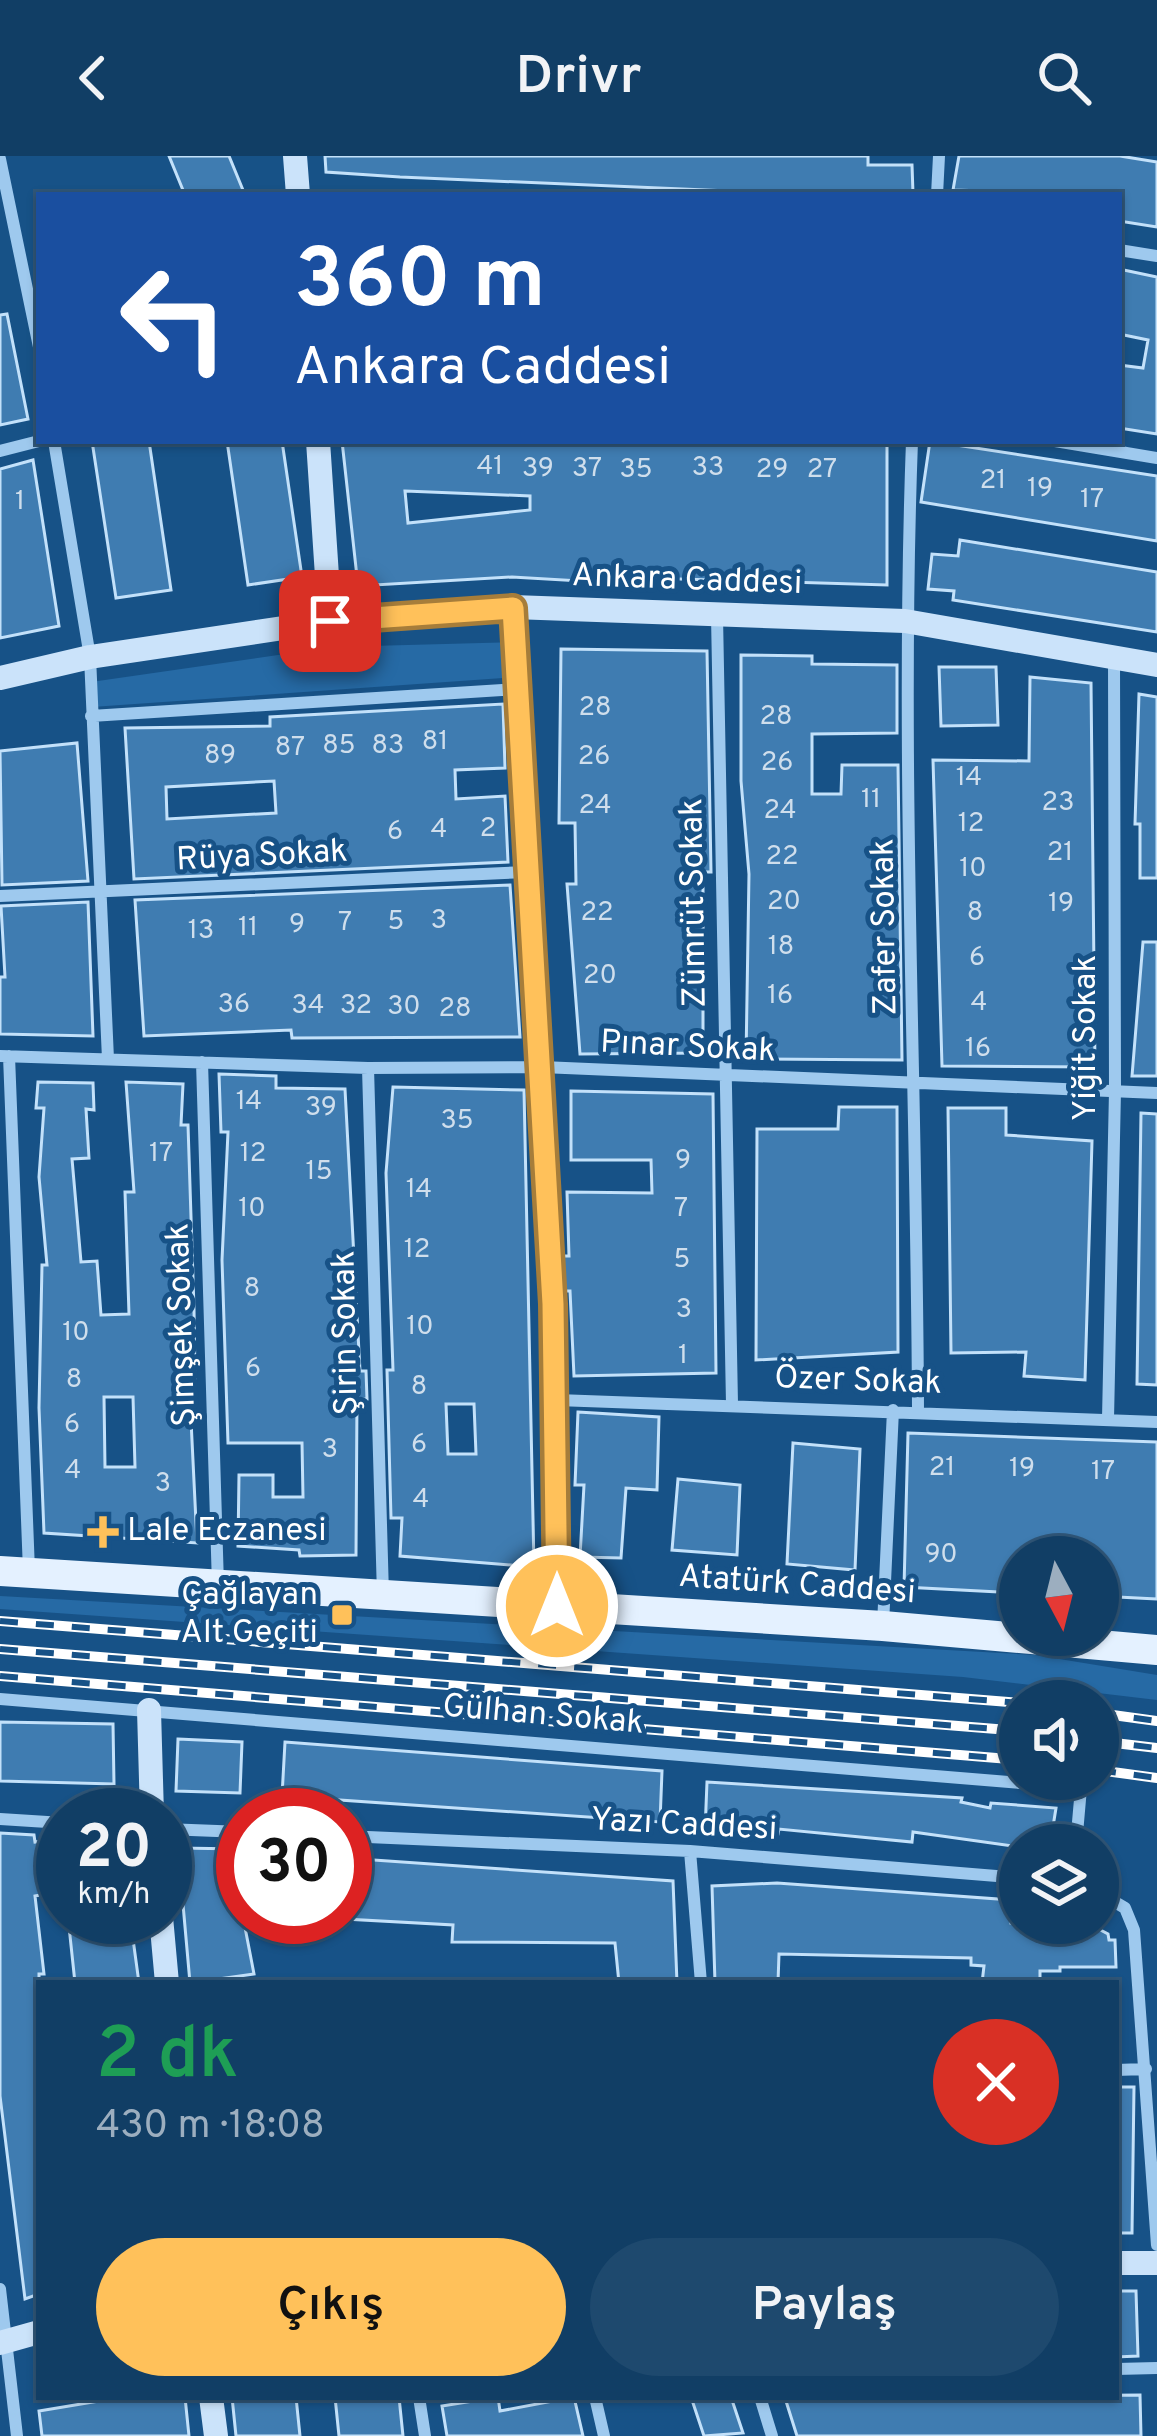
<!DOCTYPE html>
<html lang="tr">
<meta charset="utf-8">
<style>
:root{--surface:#113e65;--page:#1e496e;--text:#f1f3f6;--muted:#9caebf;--line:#305779;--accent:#ffc15a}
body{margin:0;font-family:Overpass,sans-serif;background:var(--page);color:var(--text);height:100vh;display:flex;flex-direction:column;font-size:45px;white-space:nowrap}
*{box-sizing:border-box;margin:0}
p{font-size:39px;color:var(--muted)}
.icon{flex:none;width:66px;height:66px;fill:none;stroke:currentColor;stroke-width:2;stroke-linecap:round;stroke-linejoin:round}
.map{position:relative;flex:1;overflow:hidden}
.side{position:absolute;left:36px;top:1824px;width:1083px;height:420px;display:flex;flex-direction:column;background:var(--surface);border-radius:0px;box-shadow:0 3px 9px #0004,0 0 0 3px var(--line)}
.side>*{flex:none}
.hud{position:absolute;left:36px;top:36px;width:1086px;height:252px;border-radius:0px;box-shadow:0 3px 9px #0004,0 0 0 3px var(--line);background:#1a4fa0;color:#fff;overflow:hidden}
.needle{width:78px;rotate:173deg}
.buttons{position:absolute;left:999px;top:1380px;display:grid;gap:24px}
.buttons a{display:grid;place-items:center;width:120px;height:120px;border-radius:50%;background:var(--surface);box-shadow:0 3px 9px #0004,0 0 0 3px var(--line);font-size:60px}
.speed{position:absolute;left:36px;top:1632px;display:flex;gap:24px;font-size:60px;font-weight:700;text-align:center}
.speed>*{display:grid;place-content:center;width:156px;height:156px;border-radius:50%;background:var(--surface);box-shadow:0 3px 9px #0004,0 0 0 3px var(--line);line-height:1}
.speed small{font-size:30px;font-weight:400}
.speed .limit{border:18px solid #d22;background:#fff;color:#111}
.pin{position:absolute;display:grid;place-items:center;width:102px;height:102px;color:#fff;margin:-51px;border-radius:24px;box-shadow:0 6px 18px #0006}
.me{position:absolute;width:132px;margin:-66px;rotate:0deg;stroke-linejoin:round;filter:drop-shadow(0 0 9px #0008)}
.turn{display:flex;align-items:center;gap:42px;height:252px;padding:0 60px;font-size:54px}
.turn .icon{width:156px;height:156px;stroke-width:2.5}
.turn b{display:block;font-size:84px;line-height:102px}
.round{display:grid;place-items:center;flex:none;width:126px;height:126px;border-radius:63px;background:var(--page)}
.summary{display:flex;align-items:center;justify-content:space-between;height:204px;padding:0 60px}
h1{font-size:72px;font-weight:600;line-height:90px;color:#1e9e55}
.action{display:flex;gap:24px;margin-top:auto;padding:24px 60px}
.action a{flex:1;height:138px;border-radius:72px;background:var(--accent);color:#111;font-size:48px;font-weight:600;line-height:138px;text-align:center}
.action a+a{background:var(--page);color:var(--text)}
header{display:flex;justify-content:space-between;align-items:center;height:156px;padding:0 60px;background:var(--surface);font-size:54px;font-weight:600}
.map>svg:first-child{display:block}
.green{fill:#266aa5}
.building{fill:#3f7cb1;stroke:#c3e1fa;stroke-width:3;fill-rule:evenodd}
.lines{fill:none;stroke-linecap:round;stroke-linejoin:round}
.street{stroke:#9ec9ee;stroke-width:12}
.secondary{stroke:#cbe3fa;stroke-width:24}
.primary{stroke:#e4f1ff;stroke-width:30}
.rail-casing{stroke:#fff;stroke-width:10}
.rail{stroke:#175287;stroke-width:6;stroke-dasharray:18;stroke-linecap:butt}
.route-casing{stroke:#a67d3a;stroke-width:30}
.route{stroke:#ffc15a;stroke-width:21}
.poi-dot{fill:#ffc15a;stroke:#175287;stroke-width:4.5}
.labels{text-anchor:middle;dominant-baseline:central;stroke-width:10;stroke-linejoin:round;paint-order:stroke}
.number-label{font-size:27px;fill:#cfdeec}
.street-label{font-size:33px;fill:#fff;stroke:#175287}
.poi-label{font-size:33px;fill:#fff;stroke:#175287;text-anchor:start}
</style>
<header><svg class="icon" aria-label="back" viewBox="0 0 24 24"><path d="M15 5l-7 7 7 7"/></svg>Drivr<svg class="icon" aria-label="search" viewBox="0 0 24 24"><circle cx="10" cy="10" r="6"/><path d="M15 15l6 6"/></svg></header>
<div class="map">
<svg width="1157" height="2280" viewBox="0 0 1157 2280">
<rect width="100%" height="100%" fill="#175287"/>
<path class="green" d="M515,486L517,521L92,551L91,526L333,491Z
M0,1440L1035,1499L1157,1519V1544L963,1521L0,1453Z"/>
<path class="building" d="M169,0H229L245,39H185Z
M325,0H868V9H912L913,37L824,39L400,21L326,16Z
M959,0H1120L1157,6V71L1119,65V39L953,34Z
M1119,113L1157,121V278L1119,272V209L1143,212L1148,184L1119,178Z
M7,158L28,263L0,269V159Z
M92,285H149L171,434L116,442Z
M227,285H282L302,421L248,429Z
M342,285L887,287V429L580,420V425L512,421L358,430ZM405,335L530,340V354L408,367Z
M930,285L1157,320V385L921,346Z
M33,304L59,470L0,482V313Z
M960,384L1157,416V476L953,444L954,435L928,433L932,398L958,400Z
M561,493L707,495L711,716H703V897L580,898L567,728H576L575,667H559Z
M741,499L812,500V508L897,509V577L812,578V638H841L842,609H898L902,904L746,903L749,718L741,625Z
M939,511H996L998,569L941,570Z
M1030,521L1091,527L1095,911L942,910L933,604L1029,605Z
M1139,538L1157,541V722H1140V668H1135Z
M503,548L505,612L455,614L456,643L505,640L508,706L134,723L125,572L270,570V561ZM274,625L276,657L167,663L166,631Z
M77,587L88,725L2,729L0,595Z
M510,729L520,881L292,882L291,874L144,880L135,744Z
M88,746L93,880L0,878V821H5L1,750Z
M1143,786H1157V920H1132Z
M219,918L276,920V932L345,933L360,1215H366L367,1243H357L356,1399L300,1400L299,1394L238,1390L239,1319H273V1341H303L302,1287H228L222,1104L228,976H221Z
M38,926L93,927L94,954L86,953L89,1002L72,1003L81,1106L97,1105L101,1159L129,1158L125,1036H134L126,926L183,928L181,969H188L194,1153L195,1222L189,1223L197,1387L44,1377L39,1252L42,1109H47L39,1021L44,952H36ZM104,1241H133L135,1311H105Z
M393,931L524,934L534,1411L400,1400L402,1362H391L387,1214H393L386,1017ZM446,1248H474L476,1298H448Z
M571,935L713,938L716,1217L574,1220L570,1135H562V1100H569L567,1036L652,1037L651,1004H571Z
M839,951H897L898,1196L756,1204L757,973H838Z
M948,952H1006V979L1092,985L1085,1224L1024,1220L1026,1196L951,1197Z
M1141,957L1157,958V1229L1137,1228Z
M578,1256L659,1261L657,1334L626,1332L621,1402L580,1401L584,1329H575Z
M908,1277L1157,1286V1443L1098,1440V1401H1020V1437L904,1431Z
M793,1287L860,1293L855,1414L787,1408Z
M678,1323L740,1329L737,1399L672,1394Z
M0,1566L113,1568L114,1628L0,1625Z
M178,1583L242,1586L240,1637L176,1635Z
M285,1586L662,1615L660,1666L282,1640Z
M707,1626L962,1642L961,1646L990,1652L991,1647L1056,1652L1050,1689L1020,1691L913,1676L912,1686L779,1673L778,1678L705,1675Z
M0,1677L34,1679L35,1686L63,1683V1725L39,1728L40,1739L35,1740L44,1818H39V2138L25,2143L0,1940Z
M178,1692L240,1693L243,1761L254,1818L190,1827Z
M345,1702L673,1725L677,1827H619L615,1787L452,1786L453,1769L345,1763Z
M777,1727L1011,1744V1767L1089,1768L1108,1778L1109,1784H1115L1116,1811H1060V1815H1040V1827H982L984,1810L971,1809V1802L779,1798L778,1827H715L712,1730Z
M68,1761H130L139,1827H75Z
M1116,1931H1134L1132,2077H1116Z
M1116,2135H1136L1138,2200L1116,2201Z
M1140,2239L1141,2280H797L785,2242Z
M123,2241H185L189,2280H42L39,2255Z
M232,2241H296L300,2280H236Z
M335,2241H399L403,2280H339Z
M498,2241L500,2255L574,2241L583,2280H447L442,2250Z
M691,2241H731L743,2277L704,2280Z"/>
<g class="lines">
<path class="street" d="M0,3L39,191
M937,39L939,0
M1119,94L1157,100
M54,285L90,501L108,903
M912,285C900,608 917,932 918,1256
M1055,285L1157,302
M0,295L39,285
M513,451L557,1244V1449
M717,460L732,1248
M91,560L517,533
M0,740L526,716
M0,900L368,912L542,911L1157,937
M9,900L29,1415
M202,906L218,1429
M368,912L383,1439
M557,1244L1157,1266
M1108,1263L1115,935L1114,503
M883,1469L893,1254
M0,1543L1081,1632L1076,1689
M0,1663L63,1667
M165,1673L243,1676
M345,1680L690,1695L1020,1722
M690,1695L701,1827
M1098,1736L1125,1752L1134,1774L1157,2089
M1116,1914L1146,1913
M0,2133L17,2280
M1116,2213L1157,2212
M419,2241L425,2280
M595,2241L604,2280
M760,2241L772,2280"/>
<path class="secondary" d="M295,0L298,39
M318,285L330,465
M0,522L90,501L330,465L513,451L905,465L1157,509
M149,1554L152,1659
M161,1761L167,1827
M1116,2107H1157
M0,2187L39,2176
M211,2241L216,2280"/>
<path class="primary" d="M0,1415L883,1470L1157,1494"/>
<defs>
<path id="rail" d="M0,1465L1020,1547
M0,1493L1020,1575
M0,1520L1020,1604
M1098,1557L1157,1565
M1098,1585L1157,1592
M1098,1614L1157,1622"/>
</defs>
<use href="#rail" class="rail-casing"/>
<use href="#rail" class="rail"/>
</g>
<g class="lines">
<defs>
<path id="route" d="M330,465L513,452L553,1148L557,1450"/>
</defs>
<use href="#route" class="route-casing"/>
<use href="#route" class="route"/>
</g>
<g class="poi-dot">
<path d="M97 1358h12v12h12v12h-12v12h-12v-12h-12v-12h12z"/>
<rect x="330" y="1447" width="24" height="24" rx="6"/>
</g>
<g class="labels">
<g class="number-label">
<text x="490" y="311">41</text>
<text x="708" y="312">33</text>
<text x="538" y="313">39</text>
<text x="587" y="313">37</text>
<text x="636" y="314">35</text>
<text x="772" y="314">29</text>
<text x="822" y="314">27</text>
<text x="993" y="325">21</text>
<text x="1040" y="333">19</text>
<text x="1092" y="344">17</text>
<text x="20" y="346">1</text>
<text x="595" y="552">28</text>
<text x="776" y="561">28</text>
<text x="435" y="586">81</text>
<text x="339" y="590">85</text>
<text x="388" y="590">83</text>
<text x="290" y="592">87</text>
<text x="220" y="600">89</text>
<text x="594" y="601">26</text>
<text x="777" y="607">26</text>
<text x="969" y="622">14</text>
<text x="871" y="644">11</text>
<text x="1058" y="647">23</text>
<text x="595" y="650">24</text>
<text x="780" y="655">24</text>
<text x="971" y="668">12</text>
<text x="488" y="673">2</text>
<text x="439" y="674">4</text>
<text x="395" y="676">6</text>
<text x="1060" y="697">21</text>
<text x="782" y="701">22</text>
<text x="973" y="713">10</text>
<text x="784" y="746">20</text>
<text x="1061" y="748">19</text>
<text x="597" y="757">22</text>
<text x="975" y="757">8</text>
<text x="439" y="765">3</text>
<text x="396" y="766">5</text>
<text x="345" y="767">7</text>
<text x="297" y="769">9</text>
<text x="248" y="772">11</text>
<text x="201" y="775">13</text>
<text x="781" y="791">18</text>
<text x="977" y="802">6</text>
<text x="600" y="820">20</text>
<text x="780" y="840">16</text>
<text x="979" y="847">4</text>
<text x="234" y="849">36</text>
<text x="308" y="850">34</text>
<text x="356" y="850">32</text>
<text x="404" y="851">30</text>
<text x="455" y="853">28</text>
<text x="978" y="893">16</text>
<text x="249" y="946">14</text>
<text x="321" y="952">39</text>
<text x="457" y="965">35</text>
<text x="161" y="998">17</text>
<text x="253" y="998">12</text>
<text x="683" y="1005">9</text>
<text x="319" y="1016">15</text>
<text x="419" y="1034">14</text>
<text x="252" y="1053">10</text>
<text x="681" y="1053">7</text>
<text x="417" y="1094">12</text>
<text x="682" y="1104">5</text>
<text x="252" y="1133">8</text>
<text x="684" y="1154">3</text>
<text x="420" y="1171">10</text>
<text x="76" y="1177">10</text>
<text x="683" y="1200">1</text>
<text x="253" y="1213">6</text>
<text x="74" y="1224">8</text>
<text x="419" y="1231">8</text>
<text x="72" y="1269">6</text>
<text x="419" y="1289">6</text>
<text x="330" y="1294">3</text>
<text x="942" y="1312">21</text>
<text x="1022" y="1313">19</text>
<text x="73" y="1315">4</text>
<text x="1103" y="1316">17</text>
<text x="163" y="1328">3</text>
<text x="421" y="1344">4</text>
<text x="941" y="1399">90</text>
</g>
<g class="street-label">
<text transform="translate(687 425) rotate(2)">Ankara Caddesi</text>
<text transform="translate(262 701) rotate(-3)">Rüya Sokak</text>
<text transform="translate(695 747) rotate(-91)">Zümrüt Sokak</text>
<text transform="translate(886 771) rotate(-91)">Zafer Sokak</text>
<text transform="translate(1087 882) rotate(-90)">Yiğit Sokak</text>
<text transform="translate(688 892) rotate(3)">Pınar Sokak</text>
<text transform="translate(183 1169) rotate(-92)">Şimşek Sokak</text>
<text transform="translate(347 1177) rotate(-91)">Şirin Sokak</text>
<text transform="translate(858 1226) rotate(2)">Özer Sokak</text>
<text transform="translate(797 1430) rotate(4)">Atatürk Caddesi</text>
<text transform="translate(543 1560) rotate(5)">Gülhan Sokak</text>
<text transform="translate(684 1670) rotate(3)">Yazı Caddesi</text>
</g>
<g class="poi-label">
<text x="127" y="1376">Lale Eczanesi</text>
<text x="318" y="1440" text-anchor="end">Çağlayan<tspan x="318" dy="38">Alt Geçiti</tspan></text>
</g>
</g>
</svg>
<div class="buttons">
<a><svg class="needle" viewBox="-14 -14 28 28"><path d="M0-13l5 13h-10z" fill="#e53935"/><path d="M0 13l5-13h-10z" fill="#9caebf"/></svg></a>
<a><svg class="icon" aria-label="sound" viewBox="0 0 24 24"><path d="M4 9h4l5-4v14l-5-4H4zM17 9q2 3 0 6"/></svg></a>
<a><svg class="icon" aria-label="layers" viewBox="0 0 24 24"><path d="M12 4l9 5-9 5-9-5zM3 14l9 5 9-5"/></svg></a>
</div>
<div class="speed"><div>20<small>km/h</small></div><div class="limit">30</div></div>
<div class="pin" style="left:330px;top:465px;background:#d93025"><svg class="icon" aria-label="arrive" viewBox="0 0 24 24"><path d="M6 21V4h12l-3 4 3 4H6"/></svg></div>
<svg class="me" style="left:557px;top:1450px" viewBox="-20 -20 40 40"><circle r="17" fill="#ffc15a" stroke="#fff" stroke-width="3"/><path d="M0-11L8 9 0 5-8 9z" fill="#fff"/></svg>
<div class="hud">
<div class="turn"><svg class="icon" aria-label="left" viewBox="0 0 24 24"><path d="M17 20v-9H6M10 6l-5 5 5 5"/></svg><div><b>360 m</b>Ankara Caddesi</div></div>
</div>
<section class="side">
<div class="summary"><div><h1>2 dk</h1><p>430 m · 18:08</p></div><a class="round" style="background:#d93025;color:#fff"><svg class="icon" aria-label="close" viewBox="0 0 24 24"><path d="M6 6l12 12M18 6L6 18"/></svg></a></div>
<div class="action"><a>Çıkış</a><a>Paylaş</a></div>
</section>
</div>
